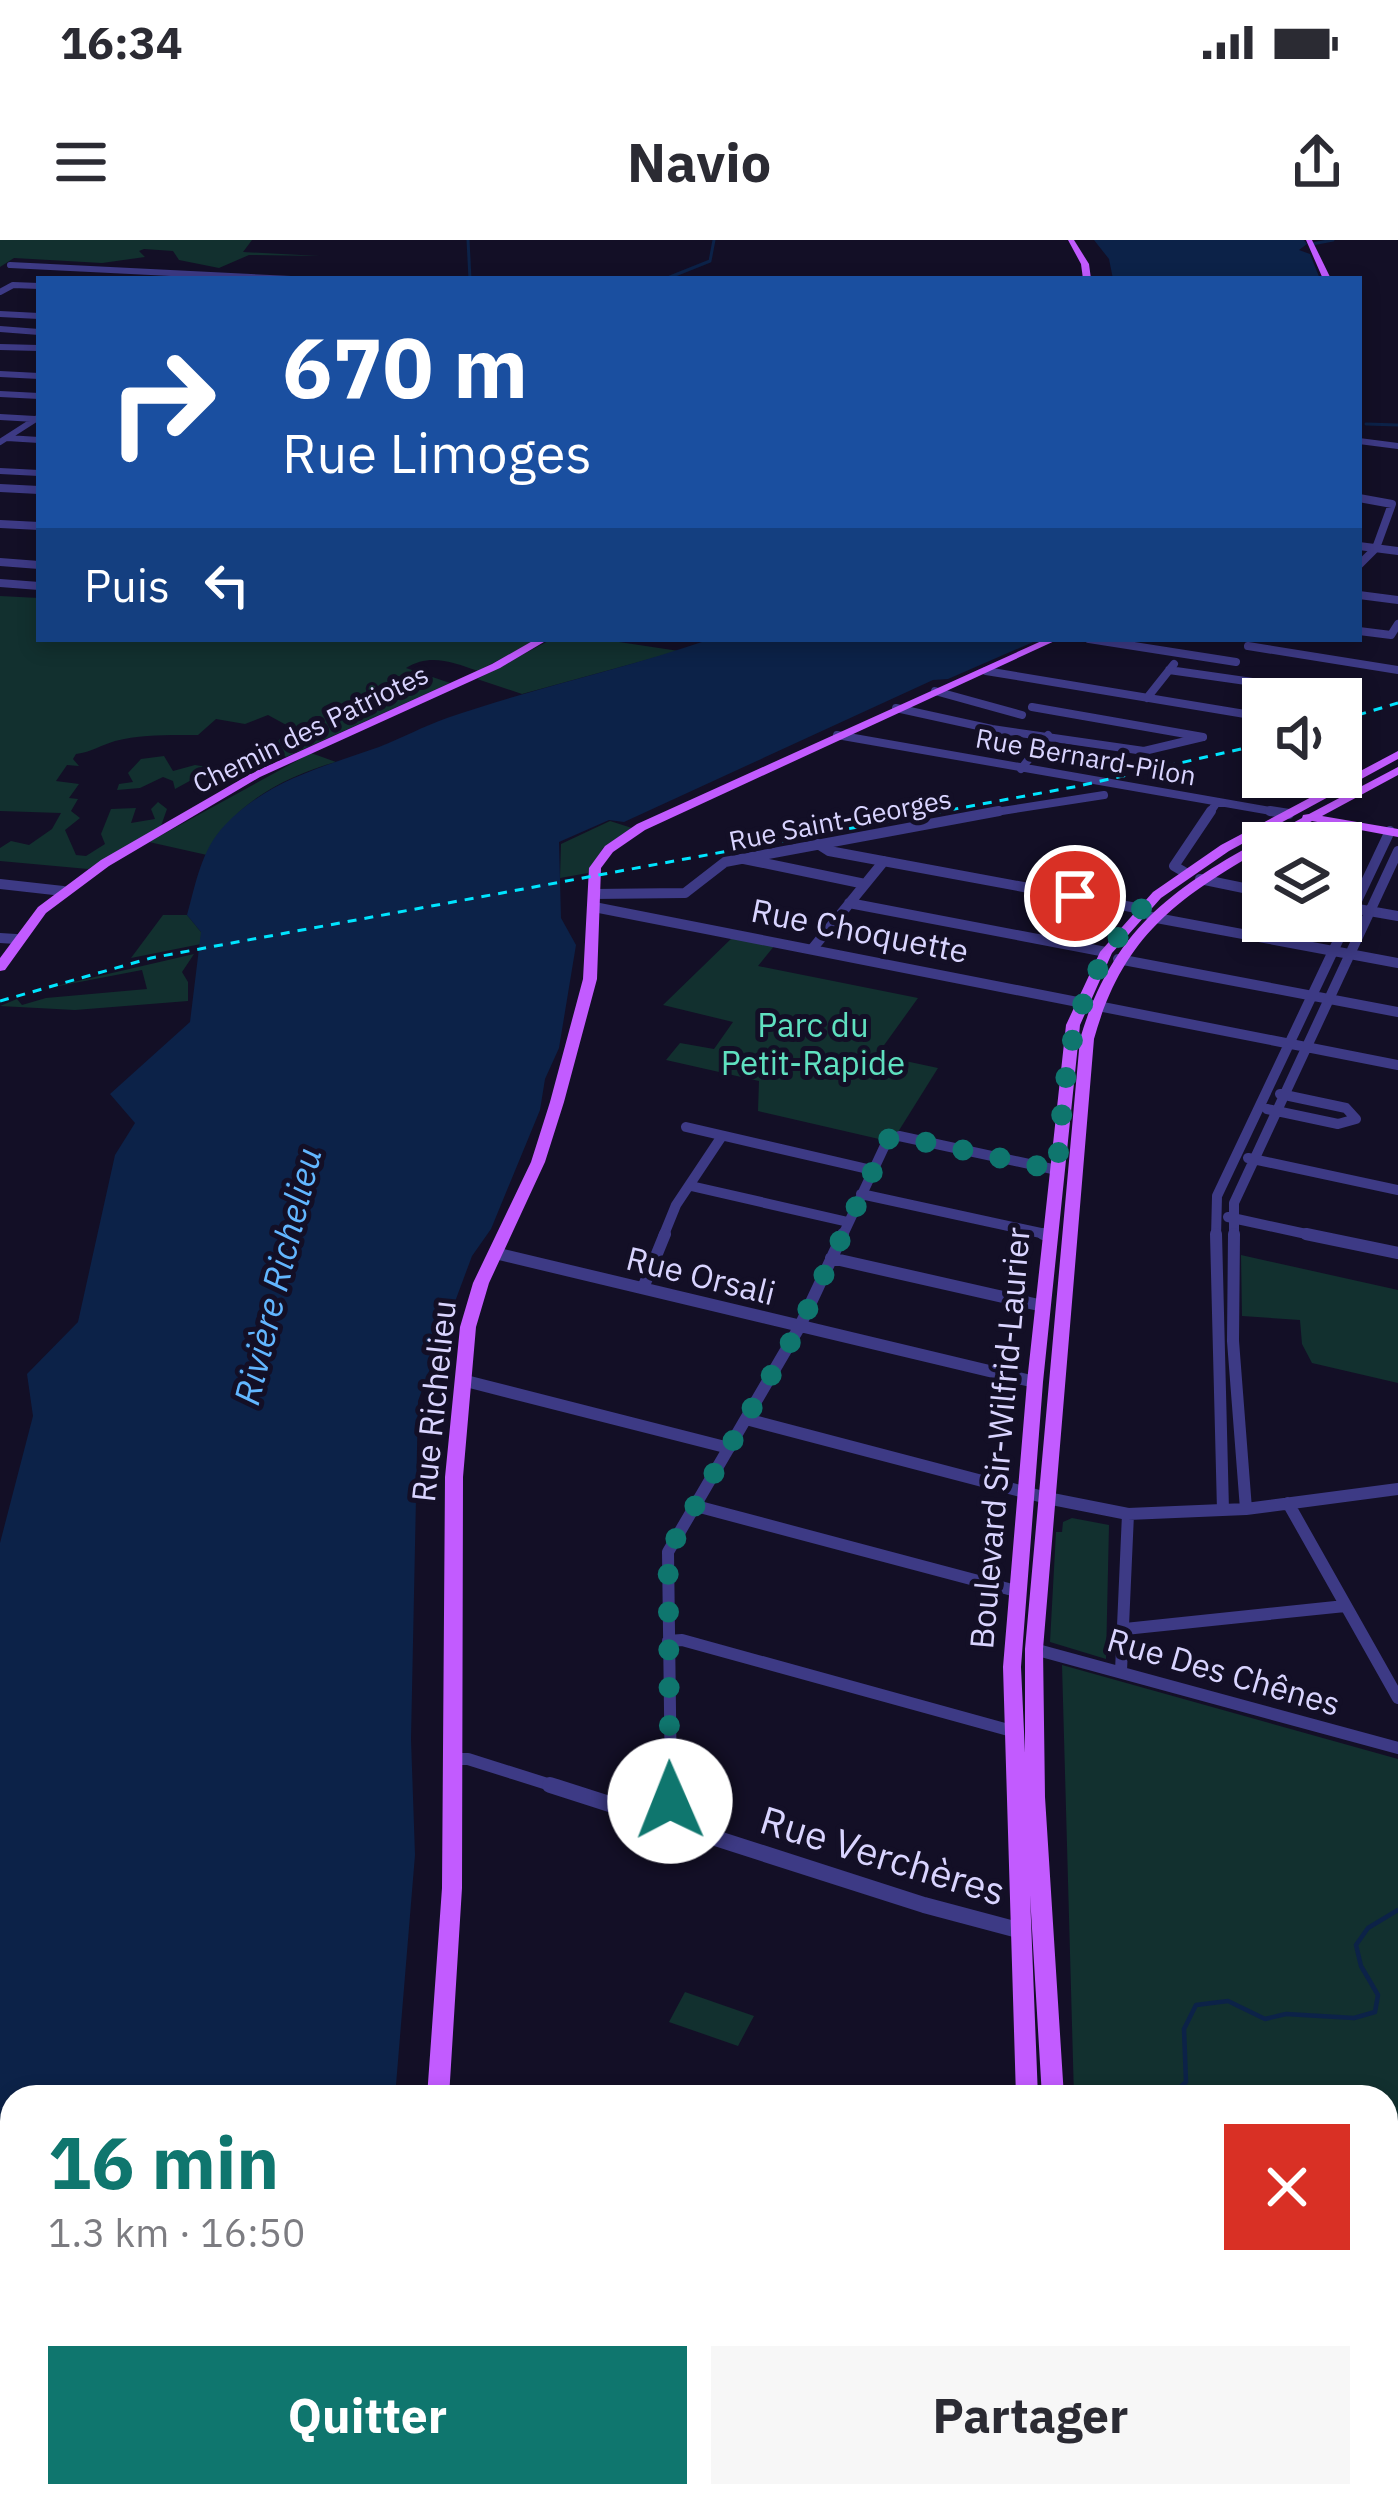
<!DOCTYPE html>
<html lang="fr">
<meta charset="utf-8">
<style>
:root{--surface:#fff;--page:#f7f7f7;--text:#2b2b33;--muted:#7c7c81;--accent:#0f766e}
body{margin:0;font-family:"IBM Plex Sans",sans-serif;background:var(--page);color:var(--text);height:100vh;display:flex;flex-direction:column;font-size:45px;white-space:nowrap}
*{box-sizing:border-box;margin:0}
p{font-size:39px;color:var(--muted)}
.icon{flex:none;width:66px;height:66px;fill:none;stroke:currentColor;stroke-width:2;stroke-linecap:round;stroke-linejoin:round}
.map{position:relative;flex:1;overflow:hidden}
.panel{position:absolute;left:0px;top:1845px;width:1398px;height:423px;display:flex;flex-direction:column;background:var(--surface);border-radius:36px 36px 0 0;box-shadow:0 6px 18px #0003}
.panel>*{flex:none}
.banner{position:absolute;left:36px;top:36px;width:1326px;height:366px;border-radius:0px;box-shadow:0 6px 18px #0003;background:#1a4fa0;color:#fff;overflow:hidden}
.controls{position:absolute;left:1242px;top:438px;display:grid;gap:24px}
.controls a{display:grid;place-items:center;width:120px;height:120px;border-radius:0px;background:var(--surface);box-shadow:0 6px 18px #0003;font-size:60px}
.pin{position:absolute;display:grid;place-items:center;width:102px;height:102px;color:#fff;margin:-51px;border:6px solid #fff;border-radius:50%;box-shadow:0 3px 12px #0007}
.me{position:absolute;width:132px;margin:-66px;rotate:359deg;stroke-linejoin:round;filter:drop-shadow(0 0 9px #0008)}
.turn{display:flex;align-items:center;gap:42px;height:252px;padding:0 48px;font-size:54px}
.turn .icon{width:156px;height:156px;stroke-width:2.5}
.turn b{display:block;font-size:84px;line-height:102px}
.then{display:flex;align-items:center;height:114px;padding:0 48px;background:#0003;gap:24px;font-size:45px}
.round{display:grid;place-items:center;flex:none;width:126px;height:126px;border-radius:0px;background:var(--page)}
.headline{display:flex;align-items:center;justify-content:space-between;height:204px;padding:0 48px}
h1{font-size:72px;font-weight:800;line-height:90px;color:var(--accent)}
.button{display:flex;gap:24px;margin-top:auto;padding:24px 48px}
.button a{flex:1;height:138px;border-radius:0px;background:var(--accent);color:#fff;font-size:48px;font-weight:800;line-height:138px;text-align:center}
.button a+a{background:var(--page);color:var(--text)}
.status{display:flex;justify-content:space-between;align-items:center;height:84px;padding:0 60px;background:var(--surface);direction:ltr}
.status svg{height:33px;fill:currentColor}
header{display:flex;justify-content:space-between;align-items:center;height:156px;padding:0 48px;background:var(--surface);font-size:54px;font-weight:800}
.map>svg:first-child{display:block}
.green{fill:#12302f}
.water{fill:#0c2248}
.lines{fill:none;stroke-linecap:round;stroke-linejoin:round}
.stream-far1{stroke:#0c2248;stroke-width:3}
.stream{stroke:#0c2248;stroke-width:4.5}
.minor-far4{stroke:#3d3a85;stroke-width:6}
.minor-far3{stroke:#3d3a85;stroke-width:8}
.minor-far2{stroke:#3d3a85;stroke-width:10}
.minor-far1{stroke:#3d3a85;stroke-width:12}
.minor{stroke:#3d3a85;stroke-width:16}
.major{fill:#c25bff;fill-rule:evenodd}
.rail{stroke:#00e5ff;stroke-width:3;stroke-dasharray:9 8;stroke-linecap:butt}
.route{stroke:#0f766e;stroke-width:21;stroke-dasharray:0 37.8}
.labels{text-anchor:middle;dominant-baseline:central;stroke-width:10;stroke-linejoin:round;paint-order:stroke}
.far-street-label{font-size:27px;fill:#d9d4ff;stroke:#130f26}
.street-label{font-size:33px;fill:#d9d4ff;stroke:#130f26}
.park-label{font-size:33px;fill:#5fe0c0;stroke:#130f26}
.water-label{font-size:36px;font-style:italic;fill:#62b6ff;stroke:#130f26}
.near-street-label{font-size:39px;fill:#d9d4ff;stroke:#130f26}
</style>
<div class="status"><b>16:34</b><svg viewBox="0 0 49 12"><path d="M0 12V9h3v3zM5 12V6h3v6zM10 12V3h3v9zM15 12V0h3v12zM26 1h20v11H26zM47 4h2v5h-2z"/></svg></div>
<header><svg class="icon" aria-label="menu" viewBox="0 0 24 24"><path d="M4 6h16M4 12h16M4 18h16"/></svg>Navio<svg class="icon" aria-label="share" viewBox="0 0 24 24"><path d="M12 15V3M7 8l5-5 5 5M5 13v7h14v-7"/></svg></header>
<div class="map">
<svg width="1398" height="2267" viewBox="0 0 1398 2267">
<rect width="100%" height="100%" fill="#130f26"/>
<path class="green" d="M0,0H252L243,12L320,16L249,15L219,28L179,20L173,11L144,9L139,11L145,17L102,23L14,18L0,27Z
M0,356L39,358V399H538L478,431C452,422 430,413 406,428L450,443L286,517L272,508L290,487L268,475L245,484L216,479L198,495C171,495 142,494 115,501C101,505 92,512 76,514L73,519L79,526L67,525L56,541L79,544L69,558L78,559L71,571L80,578L65,590L76,615L86,616L105,604L101,594L111,569L136,568L131,583L155,579L151,569L158,562L167,569L161,586L88,629L0,621V608L11,601L29,605L52,589L61,573L0,571Z
M552,399H599L679,411L522,454L477,439Z
M311,513L336,522C285,536 230,565 207,615L149,602Z
M164,516L173,531L195,525L207,527L206,532L175,549L173,541L163,537L140,548L117,550L119,544L133,542L128,533L141,519Z
M610,581L632,588L603,608L588,633L560,638L561,604Z
M163,675H187L201,692V704L131,718Z
M734,696L775,705L758,726L918,758L877,815L938,828L898,892L885,891L879,899L758,871L759,841L666,820L680,803L714,809L733,782L663,765Z
M194,714L182,732L188,742V761L75,770L0,766L17,759L22,765L46,758L147,749L142,730L43,749Z
M1241,1015L1398,1050V1143L1312,1123L1302,1104L1300,1080L1242,1076Z
M1072,1278L1109,1285L1106,1419L1050,1402L1056,1292H1062L1063,1282Z
M1062,1425L1398,1519V2032L1386,2028V1857H1074Z
M685,1752L754,1776L738,1806L669,1782Z"/>
<path class="water" d="M1094,0H1304L1307,4L1299,10L1310,14L1320,39H1113L1109,19Z
M711,399H1040L948,439L933,440L624,582L609,580L559,602L561,678L576,705L559,808L545,839L540,870L491,989L472,1016L418,1161L411,1499L415,1615L395,1857H12V2256H361L360,2267H0V1303L33,1176L27,1134L78,1082L115,915L135,883L110,854L190,782L201,692L187,675C196,643 201,610 225,585C268,540 323,527 379,507C402,498 424,486 447,478C534,448 624,429 711,399Z"/>
<g class="lines">
<path class="stream-far1" d="M468,0L470,39
M1312,4L1333,0
M665,39L710,21L714,0
M1366,184L1398,185"/>
<path class="stream" d="M1169,1857L1186,1842L1184,1789L1196,1765L1228,1761L1265,1779L1286,1774L1354,1778L1375,1772L1378,1755L1361,1726L1356,1705L1368,1688L1398,1670
M661,2256L680,2267"/>
<path class="minor-far4" d="M10,25L291,39
M0,52L13,45L39,46
M0,74L39,76
M0,89L39,92
M0,107L39,108
M0,134L39,136
M0,154L39,156
M0,177L35,179
M7,198L39,200
M1359,201L1398,206
M0,202L39,177
M0,231L39,233
M0,248L34,250"/>
<path class="minor-far3" d="M0,248L39,250
M1359,258L1392,264L1376,308L1359,325
M0,284L39,286
M1359,306L1398,311
M0,322L39,325
M0,343L39,346
M1359,355L1398,360
M1359,391L1391,395L1398,384
M1089,399L1236,422
M1248,406L1398,430
M1169,430L1357,457
M986,431L1263,477
M935,451L1022,475
M1147,458L1174,424
M1032,467L1203,497
M896,468L992,489L1144,511L1203,497
M837,495L1288,574
M1021,529L1048,495
M983,574L1104,555
M1209,574L1217,562"/>
<path class="minor-far2" d="M1270,571L1289,574
M818,604L829,611L1142,669
M744,619L865,644
M1186,633L1174,626L1211,571
M1200,639L1263,652
M0,644L63,651
M593,654L685,653L725,622L999,571
M849,663L1106,712
M1341,666L1398,676
M594,667L1398,825
M1151,677L1398,723
M0,698L16,699
M813,708L884,621
M1118,719L1398,772
M1267,869L1338,884L1356,879L1346,868L1280,854
M686,887L872,930
M1248,918L1398,950
M691,946L848,982
M861,954L1050,995
M1228,977L1320,997
M663,997L676,965L722,896
M842,997L887,901L899,896L1057,930
M1216,997L1217,956L1390,591
M1234,997V963L1398,611"/>
<path class="minor-far1" d="M1043,994L1050,995
M1216,994L1223,1270
M1234,994L1233,1101L1246,1269
M1306,994L1398,1013
M495,1013L1035,1142
M831,1018L1043,1066
M643,1048L665,994
M462,1140L729,1208
M746,1179L1047,1258L1128,1274L1246,1269L1398,1249
M1288,1263L1398,1458
M696,1266L1016,1351
M1125,1389L1345,1366
M668,1401L682,1400L1012,1491
M1034,1409L1398,1508
M1121,1431L1128,1274
M452,1519H468L560,1548
M671,1548L668,1312L800,1086L843,994"/>
<path class="minor" d="M550,1545L924,1665L1018,1690
M662,1580L671,1561V1545
M1386,2049L1398,2053"/>
<path class="major" d="M1068,0H1074L1089,24L1091,39H1083L1081,24Z
M1306,0H1312L1331,39H1323Z
M536,399H549L500,428L260,537L109,626L46,673L5,730L0,731V718L38,667L101,620L252,533L492,424Z
M1046,399H1059L645,590L613,612L601,628L597,739L564,862L545,922L489,1043L476,1087L463,1237L462,1648L449,1857H427L442,1648L445,1237L460,1087L473,1043L531,922L550,862L583,739L589,628L605,606L637,584Z
M1398,511V519L1229,611L1161,658L1112,713L1080,785L1043,1142L1021,1427L1025,1513V1409L1080,799C1117,673 1194,636 1302,578L1303,575L1309,574L1398,527V535L1322,576L1398,589V597L1312,581L1273,603H1263V609C1175,659 1122,698 1094,799L1043,1409L1045,1557L1064,1857H1042L1030,1655L1038,1857H1016L1003,1427L1027,1142L1066,785L1100,712L1153,652L1221,605Z
M398,2256H424V2267H398Z
M1024,2256H1050L1051,2267H1025Z
M1055,2256H1081L1082,2267H1056Z"/>
<path class="rail" d="M1341,480L1398,463
M0,761L151,718L1079,546L1263,504"/>
</g>
<g class="lines">
<path class="route" d="M670,1561L668,1312L800,1086L888,899L901,897L1057,930C1066,827 1067,748 1142,669L1075,656"/>
</g>
<g class="labels">
<g class="far-street-label">
<text transform="translate(310 488) rotate(-26)">Chemin des Patriotes</text>
<text transform="translate(1086 516) rotate(10)">Rue Bernard-Pilon</text>
<text transform="translate(840 579) rotate(-11)">Rue Saint-Georges</text>
</g>
<g class="street-label">
<text transform="translate(860 690) rotate(11)">Rue Choquette</text>
<text transform="translate(701 1035) rotate(14)">Rue Orsali</text>
<text transform="translate(433 1161) rotate(-84)">Rue Richelieu</text>
<text transform="translate(999 1198) rotate(-85)">Boulevard Sir-Wilfrid-Laurier</text>
<text transform="translate(1224 1431) rotate(16)">Rue Des Chênes</text>
</g>
<g class="park-label">
<text x="813" y="784">Parc du<tspan x="813" dy="38">Petit-Rapide</tspan></text>
</g>
<g class="water-label">
<text transform="translate(277 1036) rotate(-76)">Rivière Richelieu</text>
</g>
<g class="near-street-label">
<text transform="translate(883 1615) rotate(17)">Rue Verchères</text>
</g>
</g>
</svg>
<div class="controls">
<a><svg class="icon" aria-label="sound" viewBox="0 0 24 24"><path d="M4 9h4l5-4v14l-5-4H4zM17 9q2 3 0 6"/></svg></a>
<a><svg class="icon" aria-label="layers" viewBox="0 0 24 24"><path d="M12 4l9 5-9 5-9-5zM3 14l9 5 9-5"/></svg></a>
</div>
<div class="pin" style="left:1075px;top:656px;background:#d93025"><svg class="icon" aria-label="arrive" viewBox="0 0 24 24"><path d="M6 21V4h12l-3 4 3 4H6"/></svg></div>
<svg class="me" style="left:670px;top:1561px" viewBox="-20 -20 40 40"><circle r="19" fill="#fff"/><path d="M0-13L10 11 0 6-10 11z" fill="#0f766e"/></svg>
<div class="banner">
<div class="turn"><svg class="icon" aria-label="right" viewBox="0 0 24 24"><path d="M7 20v-9h11M14 6l5 5-5 5"/></svg><div><b>670 m</b>Rue Limoges</div></div>
<div class="then">Puis<svg class="icon" aria-label="left" viewBox="0 0 24 24"><path d="M17 20v-9H6M10 6l-5 5 5 5"/></svg></div>
</div>
<section class="panel">
<div class="headline"><div><h1>16 min</h1><p>1.3 km · 16:50</p></div><a class="round" style="background:#d93025;color:#fff"><svg class="icon" aria-label="close" viewBox="0 0 24 24"><path d="M6 6l12 12M18 6L6 18"/></svg></a></div>
<div class="button"><a>Quitter</a><a>Partager</a></div>
</section>
</div>
